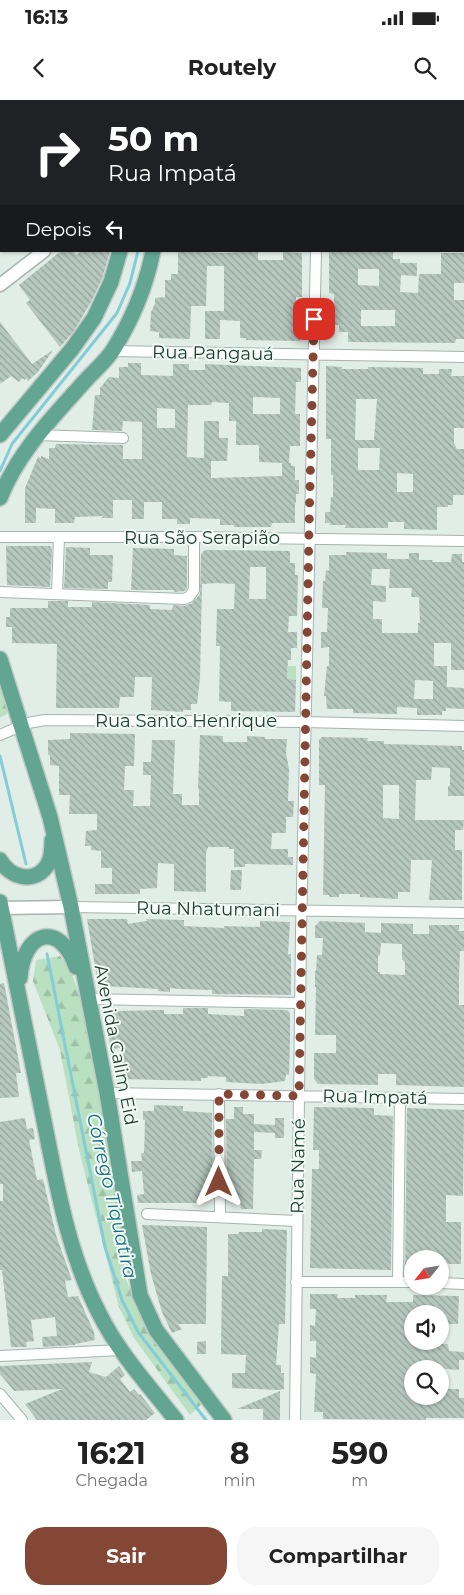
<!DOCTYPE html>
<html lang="pt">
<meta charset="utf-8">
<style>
:root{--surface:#fff;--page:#f6f6f6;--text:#222;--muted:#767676;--accent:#844736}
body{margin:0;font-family:Montserrat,sans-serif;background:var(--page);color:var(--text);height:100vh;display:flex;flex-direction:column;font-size:19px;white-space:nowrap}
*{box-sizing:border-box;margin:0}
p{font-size:16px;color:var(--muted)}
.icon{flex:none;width:28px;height:28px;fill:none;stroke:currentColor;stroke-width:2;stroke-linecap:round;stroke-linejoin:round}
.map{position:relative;height:1320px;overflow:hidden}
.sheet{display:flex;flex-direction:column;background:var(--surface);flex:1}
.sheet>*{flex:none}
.top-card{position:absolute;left:0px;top:0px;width:465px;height:152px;box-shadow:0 1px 4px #0004;background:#202124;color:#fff;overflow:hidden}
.needle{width:32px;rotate:240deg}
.tools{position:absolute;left:404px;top:1150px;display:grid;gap:10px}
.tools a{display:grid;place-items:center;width:45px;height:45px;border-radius:50%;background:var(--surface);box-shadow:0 1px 4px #0004;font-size:25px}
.pin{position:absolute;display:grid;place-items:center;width:42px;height:42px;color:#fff;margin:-21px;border-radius:10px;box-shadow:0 2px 8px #0006}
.me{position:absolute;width:55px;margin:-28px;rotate:0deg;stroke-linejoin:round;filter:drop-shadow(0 0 4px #0008)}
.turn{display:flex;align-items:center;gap:18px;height:105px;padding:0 25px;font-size:22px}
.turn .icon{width:65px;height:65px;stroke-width:2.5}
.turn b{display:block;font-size:35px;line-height:42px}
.then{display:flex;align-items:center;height:48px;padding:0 25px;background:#0003;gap:10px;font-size:19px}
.eta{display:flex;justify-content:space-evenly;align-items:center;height:85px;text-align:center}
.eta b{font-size:30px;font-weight:700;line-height:35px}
.action{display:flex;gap:10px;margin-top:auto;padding:10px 25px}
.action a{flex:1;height:58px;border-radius:20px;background:var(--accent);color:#fff;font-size:20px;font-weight:700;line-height:58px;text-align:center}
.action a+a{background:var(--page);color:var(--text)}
.status{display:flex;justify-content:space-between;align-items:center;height:35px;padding:0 25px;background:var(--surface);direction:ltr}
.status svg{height:14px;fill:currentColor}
header{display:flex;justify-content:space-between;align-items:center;height:65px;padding:0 25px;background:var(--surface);font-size:22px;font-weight:700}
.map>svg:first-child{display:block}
.green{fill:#b8e0c1}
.forest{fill:url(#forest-firs)}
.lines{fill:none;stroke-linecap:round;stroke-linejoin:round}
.stream{stroke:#84ccd6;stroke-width:3}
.building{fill:url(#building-back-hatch);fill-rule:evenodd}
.minor-casing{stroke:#a3b5ae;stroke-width:12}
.tertiary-casing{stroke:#a3b5ae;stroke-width:15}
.primary-casing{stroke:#c1c9c6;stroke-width:18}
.minor{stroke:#fff;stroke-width:10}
.tertiary{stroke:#fff;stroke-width:12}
.primary{stroke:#62a692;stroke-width:15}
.route{stroke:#844736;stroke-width:9;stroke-dasharray:0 16.2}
.labels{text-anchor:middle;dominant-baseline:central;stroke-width:4;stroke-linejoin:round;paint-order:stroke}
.street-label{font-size:18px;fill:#203f35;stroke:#f2f9f5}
.water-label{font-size:19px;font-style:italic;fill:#15717f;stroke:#f2f9f5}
</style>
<div class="status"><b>16:13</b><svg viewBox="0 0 49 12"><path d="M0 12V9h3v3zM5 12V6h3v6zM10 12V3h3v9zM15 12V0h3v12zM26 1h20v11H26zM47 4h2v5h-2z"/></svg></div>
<header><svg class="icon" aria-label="back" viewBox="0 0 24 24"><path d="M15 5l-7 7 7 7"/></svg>Routely<svg class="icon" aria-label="search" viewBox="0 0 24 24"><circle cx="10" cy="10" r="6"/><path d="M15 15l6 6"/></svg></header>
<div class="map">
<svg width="464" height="1320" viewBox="0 0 464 1320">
<defs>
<pattern id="forest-firs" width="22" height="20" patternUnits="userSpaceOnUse" patternTransform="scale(1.25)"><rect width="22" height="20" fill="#b8e0c1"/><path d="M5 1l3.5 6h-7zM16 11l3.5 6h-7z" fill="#9ec1a6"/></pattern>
<pattern id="building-back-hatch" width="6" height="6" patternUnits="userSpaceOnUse" patternTransform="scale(1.25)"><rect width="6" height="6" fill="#b6c8c0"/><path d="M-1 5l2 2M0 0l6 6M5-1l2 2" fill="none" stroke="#94a49d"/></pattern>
</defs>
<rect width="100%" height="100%" fill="#e1ede7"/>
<path class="green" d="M288,566H296V580L287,579Z"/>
<path class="forest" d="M0,570L8,595L7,614L0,618Z
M60,856L71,871L78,891L110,1036L126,1179L140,1214L162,1249L204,1302L190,1315L134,1238L119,1207L79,1050L60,950L33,881L36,860Z"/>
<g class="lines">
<path class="stream" d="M166,1V0
M0,371L12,344L117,213L130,183L138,151
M0,656L26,764
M47,854L105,1147L122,1200L138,1232L206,1320"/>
</g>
<path class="building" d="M61,151H73L77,155L80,151H110L102,179L91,202L74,231L60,247L26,203L30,200L19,185Z
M178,151L223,153L258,151V160H283V152L302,153V197H296V225H300V241L246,240V238H240V221L220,220V239H205V211H224V166H207L206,206H191L190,239L159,238V232L150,231L151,212L155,204V198L165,197V180H171V174H178Z
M329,151H393V159H400V163H417V176L401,175L400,192L418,193L419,174H441V153H464V183H454V200H464V239H456L455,243L348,242V232H339V225H335L334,194L329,193ZM358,169H379V186L358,185ZM361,210H395V226H361Z
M0,222L32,264L53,250L38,272L28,281L26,278L25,280L22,278L19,282L11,276L0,284Z
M128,263H141V275L173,276V264H189V270H205V264L301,268V282H296L295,314H300V346H290L289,363H291V366H295V380H299V394H296V403H295V423H272L271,427H234V425H220V419L190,418V424H177V419H162V402H144V419H132V400H113V418H102L103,416L75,417L74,423H55V409L36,408V423H25V388L38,357L41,358V356L49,359V348H55L56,344L123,345V359H142V322L123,321L122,331L92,330L95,295H100V288L109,277L119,278V267H128ZM253,297L280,298V314H253ZM212,302L229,303V321H236V345H259V362L284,363H282V376L211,378V361H227L228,338H219V321H204V358L187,357L188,305H211ZM157,308L175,309V328H157Z
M326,266L342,267V269H368V267L423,268V274H439V269H452L451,276H464V328H454V343L457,349H464V395H453V405H448V407H437V430L404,429V422H388V428H345L346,425H330V423H325V412H330L331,397H333V375H331V339H326ZM356,299H377L374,340H355ZM358,348H380L379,370H358ZM397,373L413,374V392H397Z
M6,446H50L52,450L50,487L7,485Z
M66,447L90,448V455H113L112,482H108V489L64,488Z
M133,448L174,449V455L187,456V488L185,491L174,492V490H131Z
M205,450L290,451V463H295V475H298L297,516H289L288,532H297V548H291V560H288L287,579L296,580L295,612L231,611V602L219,601L220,546H216L217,509H234L235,484L217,483L202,484L200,578L197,604H191V610H183V612L151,610L152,577H135L134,597H120L119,608H56L57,544L12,543V527H6V517H10V508H48V501H68V507H92V502L150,505V509L172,510L173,505L184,506L192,503L200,494L201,454ZM250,467H266V499H249Z
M346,452L387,453V459H409V453H419V460H433L432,462H451L452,454H462V462H464V570H451V543H434V566H447V587L464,588V609L446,608V611H442V615H417V608L397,607V614L353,613V609H327L326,596H324L327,566H329V547L321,548V532H327L328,508H322L323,481H325L326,470L329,471V455H346ZM372,469H390L389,488H412L411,497H419L420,523H418V533H382V519H373V501L386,502V486L371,485ZM415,580L433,581V599H414Z
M70,633L135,634L134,666H125L124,690H134L133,706H150L151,675H143V662H151L152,640H175L173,694H182V705H199V689H198L200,635L223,636V642H247V636L265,637V639H287L286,653L289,669L288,701H294L293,717H286V733H272L271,749H288V757H293V765L245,764V767H234V749H229V747H208L206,753V792L174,791V764L158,763L157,788L140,789V794H95V784H112V768H101V751L91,750V746H85L86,731L97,730V714H69L70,695H59V666L50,665V656L48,654V640L70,639Z
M322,637L368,638L367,641H384V644L462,646V650H464V696H448V686H450V668L432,667L431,680H416L415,720H464L463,730H455V750H462V800H429L432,760H411L410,792H398V799L360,797V794H339V797H329V795H323L325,685H319V640ZM383,685H399V719L383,718Z
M231,770H242L241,790H230Z
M87,819H127L128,824L147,821L146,819L184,820V826L224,828V826L260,827V821L290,822L288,854H291V895L212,894V890L180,889L170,888V892L158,891V889L104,886L98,884Z
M320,821L365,823V832L381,833V823L413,824V834H429V825H459V831H464V851H460L459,876V905H464V987L396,985V974H378V985L318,984L314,979V953H336V935H315L316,887H315V871H316L317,855H322L323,838H315V826ZM381,843L402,844V859L405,862V875L380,874V872H378V856L380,855Z
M4,883L21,973H16L19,997L0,998V884Z
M183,908H208V914L244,916V909L287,910L290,913V940L289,975L286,974L285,981L262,984L226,982V977L208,976V978H201V981L122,979L121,948L111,949L106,923H112L113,913H116V911L164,910V914H183Z
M154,1005L183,1006V1011L212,1013L213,1095H207L206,1103H138L137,1095L144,1094L142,1071L132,1072L131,1061H142L141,1053H144L145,1020H143V1011H154Z
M234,1007H243V1014H254V1024L275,1025V1018H284V1038H275V1033L254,1032V1050H262L261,1059H254L253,1109H241L240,1103H232V1095H227L226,1019H234Z
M314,1007L374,1008V1015L393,1016L391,1170L310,1168L312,1069H319V1050H313Z
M407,1008L464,1010L463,1096L446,1095V1122H461V1164H440V1159H412V1170H405Z
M25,1018L27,1029L33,1028L35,1039L29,1040L37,1080L43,1079L56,1135L72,1180L65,1181L68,1197L78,1196L94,1232L95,1240L75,1244V1245L43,1247L42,1237L57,1236L55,1217L31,1220L34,1241L26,1242L27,1247H11L2,1170H0V1101H3V1084H0V1022Z
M142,1125L207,1127L206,1224H178L182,1229L172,1233L162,1212L151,1174Z
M262,1129L287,1130L285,1224H279L276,1265H281V1273H284V1289L280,1290L232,1288V1273H245L246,1255L221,1254L222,1176H228V1134H238L239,1132H262Z
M310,1194H338L337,1198H355V1195H387L386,1202H413V1195L459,1196L458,1224H440V1214H412V1241H442V1244H448L449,1251L464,1252V1260H459V1270L421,1267L420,1269H412L411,1296H440V1289H459V1298H464V1318H426V1320L323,1319V1312H314L316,1274L310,1273V1257L316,1258V1241H310V1225L315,1226L316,1209H310Z
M206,1241V1254H197V1242Z
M92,1262L89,1272L106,1277L119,1266L125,1275L120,1279L130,1292L134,1289L139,1295L140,1294L155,1313L146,1320H37L25,1304L62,1289L14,1291L0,1274V1266Z
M280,1291V1320H263V1309H237Z"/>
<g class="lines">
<defs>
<path id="minor" d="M112,251L464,257
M37,335L123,338
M0,437H194L464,441
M0,492L184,499L189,497L194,490V437
M57,494L59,437
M0,635L28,623L45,620L305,622L464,626
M71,807L464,813
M88,899L300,903
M107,993L464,999
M219,994L220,1117
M147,1114L297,1121
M296,1182H412
M398,1182L400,998
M440,1183L464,1184
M0,1256L121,1250
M0,1294L22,1320
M295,1320L301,833L316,151"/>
<path id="tertiary" d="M107,0L108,1
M0,185L44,151
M0,808L71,807"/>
<path id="primary" d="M144,1L145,0
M181,1L182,0
M0,335L72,249L94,218L111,182L120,151
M0,398C18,352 53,317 85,281C94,271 106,261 113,250C132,220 146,186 153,151
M0,559L50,717L71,807L107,993L140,1195L156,1230L224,1320
M0,760C10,778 36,785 48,764C52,757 52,748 52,740
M0,802C14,875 29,948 44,1021C57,1086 68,1153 99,1213C118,1252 149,1286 176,1320
M20,878C23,831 60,820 76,867"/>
</defs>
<use href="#minor" class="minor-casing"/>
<use href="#tertiary" class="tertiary-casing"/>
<use href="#primary" class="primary-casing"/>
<use href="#minor" class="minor"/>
<use href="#tertiary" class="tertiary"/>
<use href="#primary" class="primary"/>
</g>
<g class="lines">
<path class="route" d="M219,1082V994L299,996L309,429L314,219"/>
</g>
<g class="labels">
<g class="street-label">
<text transform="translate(213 253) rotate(1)">Rua Pangauá</text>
<text x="202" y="438">Rua São Serapião</text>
<text x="186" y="621">Rua Santo Henrique</text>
<text transform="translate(208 809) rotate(1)">Rua Nhatumani</text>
<text transform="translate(116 945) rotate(79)">Avenida Calim Eid</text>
<text transform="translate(375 997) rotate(1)">Rua Impatá</text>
<text transform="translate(298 1066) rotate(-89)">Rua Namé</text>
</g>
<g class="water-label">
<text transform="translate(112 1096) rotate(77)">Córrego Tiquatira</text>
</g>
</g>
</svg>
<div class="tools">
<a><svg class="needle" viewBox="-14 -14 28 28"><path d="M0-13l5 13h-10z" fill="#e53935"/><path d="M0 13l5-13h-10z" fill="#767676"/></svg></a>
<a><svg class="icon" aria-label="sound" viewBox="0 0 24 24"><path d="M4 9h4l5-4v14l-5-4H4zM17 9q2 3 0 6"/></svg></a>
<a><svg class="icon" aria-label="search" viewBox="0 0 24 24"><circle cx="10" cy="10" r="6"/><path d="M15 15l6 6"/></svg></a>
</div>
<div class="pin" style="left:314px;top:219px;background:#d93025"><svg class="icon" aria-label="arrive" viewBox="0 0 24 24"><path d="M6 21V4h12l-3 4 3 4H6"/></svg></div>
<svg class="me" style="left:219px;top:1082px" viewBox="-20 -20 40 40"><path d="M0-17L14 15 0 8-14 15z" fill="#844736" stroke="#fff" stroke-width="4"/></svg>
<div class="top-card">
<div class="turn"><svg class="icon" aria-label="right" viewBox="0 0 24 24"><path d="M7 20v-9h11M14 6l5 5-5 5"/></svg><div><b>50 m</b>Rua Impatá</div></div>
<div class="then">Depois<svg class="icon" aria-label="left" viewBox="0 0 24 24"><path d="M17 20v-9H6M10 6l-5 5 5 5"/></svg></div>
</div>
</div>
<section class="sheet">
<div class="eta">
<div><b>16:21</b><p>Chegada</p></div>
<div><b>8</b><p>min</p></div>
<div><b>590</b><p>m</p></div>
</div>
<div class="action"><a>Sair</a><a>Compartilhar</a></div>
</section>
